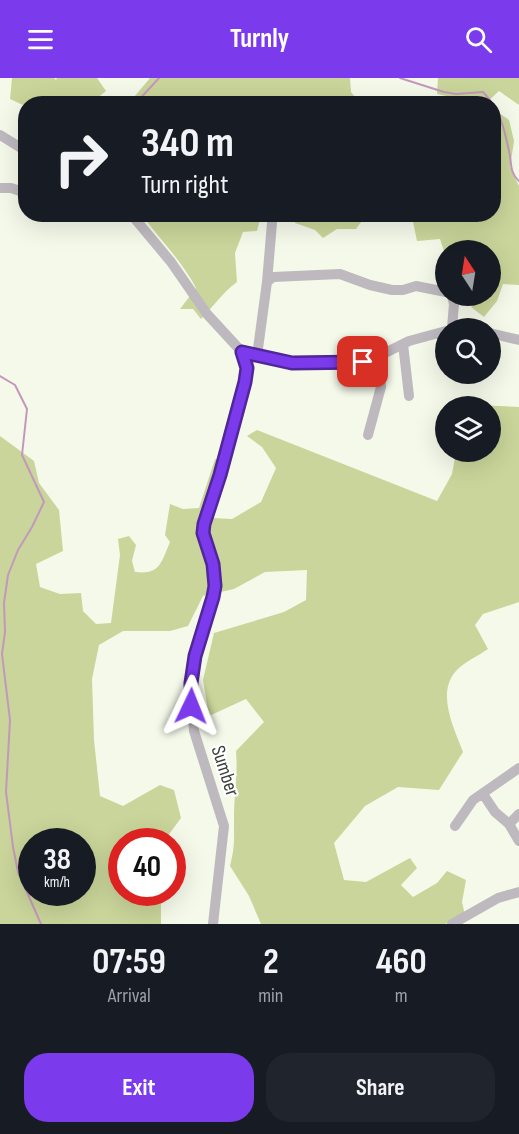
<!DOCTYPE html>
<style>
:root{--surface:#171b24;--page:#20242c;--text:#f1f3f6;--muted:#9ea1a6;--accent:#7c3aed}
body{margin:0;font-family:"Sofia Sans Condensed",sans-serif;background:var(--page);color:var(--text);height:100vh;display:flex;flex-direction:column;font-size:22px;white-space:nowrap}
*{box-sizing:border-box;margin:0}
p{font-size:20px;color:var(--muted)}
.icon{flex:none;width:33px;height:33px;fill:none;stroke:currentColor;stroke-width:2;stroke-linecap:round;stroke-linejoin:round}
.map{position:relative;height:846px;overflow:hidden}
.drawer{display:flex;flex-direction:column;background:var(--surface);flex:1}
.drawer>*{flex:none}
.guide{position:absolute;left:18px;top:18px;width:483px;height:126px;border-radius:24px;box-shadow:0 6px 24px #0002;background:#171b24;color:var(--text);overflow:hidden}
.needle{width:39px;rotate:348deg}
.controls{position:absolute;left:435px;top:162px;display:grid;gap:12px}
.controls a{display:grid;place-items:center;width:66px;height:66px;border-radius:50%;background:var(--surface);box-shadow:0 6px 24px #0002;font-size:30px}
.speed{position:absolute;left:18px;top:750px;display:flex;gap:12px;font-size:30px;font-weight:700;text-align:center}
.speed>*{display:grid;place-content:center;width:78px;height:78px;border-radius:50%;background:var(--surface);box-shadow:0 6px 24px #0002;line-height:1}
.speed small{font-size:15px;font-weight:400}
.speed .limit{border:9px solid #d22;background:#fff;color:#111}
.pin{position:absolute;display:grid;place-items:center;width:51px;height:51px;color:#fff;margin:-26px;border-radius:12px;box-shadow:0 3px 9px #0006}
.me{position:absolute;width:66px;margin:-33px;rotate:2deg;stroke-linejoin:round;filter:drop-shadow(0 0 4px #0008)}
.turn{display:flex;align-items:center;gap:21px;height:126px;padding:0 24px;font-size:27px}
.turn .icon{width:78px;height:78px;stroke-width:2.5}
.turn b{display:block;font-size:42px;line-height:51px}
.eta{display:flex;justify-content:space-evenly;align-items:center;height:102px;text-align:center}
.eta b{font-size:36px;font-weight:700;line-height:42px}
.action{display:flex;gap:12px;margin-top:auto;padding:12px 24px}
.action a{flex:1;height:69px;border-radius:24px;background:var(--accent);color:#fff;font-size:24px;font-weight:700;line-height:69px;text-align:center}
.action a+a{background:var(--page);color:var(--text)}
header{display:flex;justify-content:space-between;align-items:center;height:78px;padding:0 24px;background:var(--accent);color:#fff;font-size:27px;font-weight:700}
.map>svg:first-child{display:block}
.green{fill:#c9d59a;fill-rule:evenodd}
.lines{fill:none;stroke-linecap:round;stroke-linejoin:round}
.stream{stroke:#c498bd;stroke-width:2}
.minor{stroke:#beb9be;stroke-width:10}
.route-casing{stroke:#51269a;stroke-width:15}
.route{stroke:#7c3aed;stroke-width:10}
.labels{text-anchor:middle;dominant-baseline:central;stroke-width:4.5;stroke-linejoin:round;paint-order:stroke}
.street-label{font-size:20px;fill:#3c3e38;stroke:#fff}
</style>
<header><svg class="icon" aria-label="menu" viewBox="0 0 24 24"><path d="M4 6h16M4 12h16M4 18h16"/></svg>Turnly<svg class="icon" aria-label="search" viewBox="0 0 24 24"><circle cx="10" cy="10" r="6"/><path d="M15 15l6 6"/></svg></header>
<div class="map">
<svg width="519" height="846" viewBox="0 0 519 846">
<rect width="100%" height="100%" fill="#f5f9ea"/>
<path class="green" d="M12,0H54L56,2L57,0H97L106,13L91,25L26,26L25,28L10,21Z
M150,0H350L351,14L360,25H129Z
M438,0H519V27L499,13L485,26L437,16Z
M499,35L509,42L514,63L510,89L519,108V207L503,206L497,223L484,239L471,229L479,218H490V172H446L445,176L440,161L417,163L412,139L397,137L494,136V43Z
M142,137H261L257,153L243,154L235,175L237,204C223,214 213,229 201,241L193,231H180L196,210C182,183 160,162 142,137Z
M295,137V136L395,137L364,140L356,151H337L323,160L315,152L295,145Z
M475,327L519,329V524L483,536L475,547L488,571C478,578 464,584 456,593C436,615 454,650 463,674L439,712L398,709L365,728L334,765L344,802L366,804L410,780L417,790L401,807L413,819L437,805L447,793L466,802L462,824L465,837L445,846H261L249,818L230,788C235,769 234,760 234,741C234,716 238,698 236,673L264,644L246,621L209,638L203,602L214,555L284,534L306,522L307,492L265,494L234,511L203,518L188,548L170,553H123L99,567L92,601L94,662L100,718L123,728L160,707L174,712L181,740L164,763L122,764V814L161,815V846H0V358L34,383L39,405L59,432L63,473L36,486L40,509L60,516L81,515L83,533L96,546L111,545L120,477L118,461L129,458L136,467L132,483L135,494C160,497 161,485 170,464L165,457L170,426L183,431L199,430L215,381L228,383L213,440L232,441L261,424L276,390L262,369L247,358L257,352L437,423L452,396L456,374H490V328ZM32,764H82V814H32Z"/>
<g class="lines">
<path class="stream" d="M400,0L444,14L456,16L483,14C500,31 504,50 509,73C512,85 509,94 519,103
M135,26L159,0
M0,298L15,307L27,331L22,377L44,424L32,449L18,472L8,497L4,525L5,554L2,576L10,642L6,714L13,769L18,794L41,846"/>
<path class="minor" d="M0,57L26,73
M0,110H11L26,115
M131,136L171,184L207,236L242,274L292,285L353,286L371,282L409,263L446,253
M267,204L272,145
M452,250L454,226L452,218
M457,250H471
M490,255L519,262
M403,266L409,318
M257,278L267,204L273,199L340,196L370,207L392,212H403L416,208L446,214
M368,357L381,309L379,278
M483,716L495,734L509,746L519,736
M509,746L519,763
M455,748L473,722L519,690
M213,846L224,748L194,653L191,605L197,571L213,519L215,508L214,492L203,455L204,446L220,397L245,304L247,289L242,274
M452,846L498,820L519,814"/>
</g>
<g class="lines">
<defs>
<path id="route" d="M191,628V605L195,578L213,519L215,508L213,486L203,455L204,446L220,397L245,304L247,290L242,274L292,285L363,284"/>
</defs>
<use href="#route" class="route-casing"/>
<use href="#route" class="route"/>
</g>
<g class="labels">
<g class="street-label">
<text transform="translate(225 693) rotate(72)">Sumber</text>
</g>
</g>
</svg>
<div class="controls">
<a><svg class="needle" viewBox="-14 -14 28 28"><path d="M0-13l5 13h-10z" fill="#e53935"/><path d="M0 13l5-13h-10z" fill="#9ea1a6"/></svg></a>
<a><svg class="icon" aria-label="search" viewBox="0 0 24 24"><circle cx="10" cy="10" r="6"/><path d="M15 15l6 6"/></svg></a>
<a><svg class="icon" aria-label="layers" viewBox="0 0 24 24"><path d="M12 4l9 5-9 5-9-5zM3 14l9 5 9-5"/></svg></a>
</div>
<div class="speed"><div>38<small>km/h</small></div><div class="limit">40</div></div>
<div class="pin" style="left:363px;top:284px;background:#d93025"><svg class="icon" aria-label="arrive" viewBox="0 0 24 24"><path d="M6 21V4h12l-3 4 3 4H6"/></svg></div>
<svg class="me" style="left:191px;top:628px" viewBox="-20 -20 40 40"><path d="M0-17L14 15 0 8-14 15z" fill="#7c3aed" stroke="#fff" stroke-width="4"/></svg>
<div class="guide">
<div class="turn"><svg class="icon" aria-label="right" viewBox="0 0 24 24"><path d="M7 20v-9h11M14 6l5 5-5 5"/></svg><div><b>340 m</b>Turn right</div></div>
</div>
</div>
<section class="drawer">
<div class="eta">
<div><b>07:59</b><p>Arrival</p></div>
<div><b>2</b><p>min</p></div>
<div><b>460</b><p>m</p></div>
</div>
<div class="action"><a>Exit</a><a>Share</a></div>
</section>
